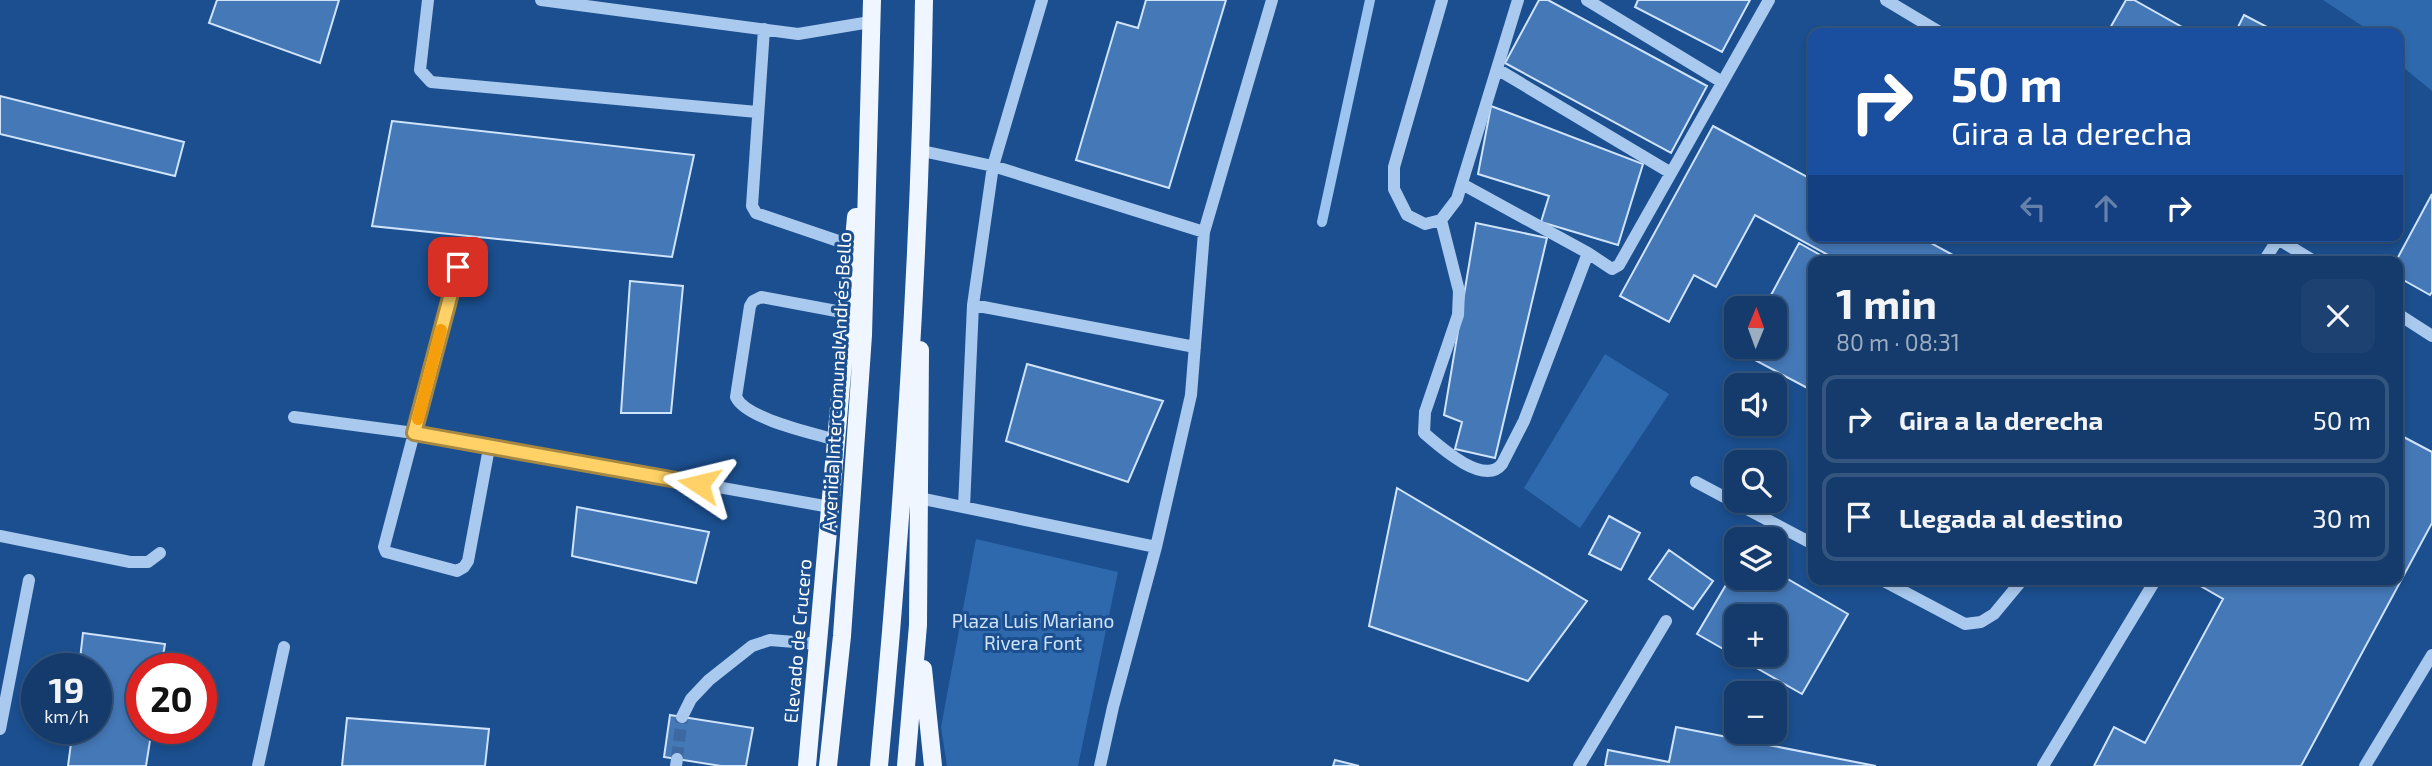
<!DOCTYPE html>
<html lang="es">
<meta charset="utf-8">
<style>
:root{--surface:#143b6b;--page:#1d4271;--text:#f1f3f6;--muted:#9dadc1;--line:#33557e}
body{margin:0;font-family:"Exo 2",sans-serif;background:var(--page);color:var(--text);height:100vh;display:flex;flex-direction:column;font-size:26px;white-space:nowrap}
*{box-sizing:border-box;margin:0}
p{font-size:23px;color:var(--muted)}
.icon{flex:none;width:38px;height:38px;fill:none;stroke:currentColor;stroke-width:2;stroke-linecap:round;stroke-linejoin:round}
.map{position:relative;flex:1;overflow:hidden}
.drawer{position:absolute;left:1808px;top:256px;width:595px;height:329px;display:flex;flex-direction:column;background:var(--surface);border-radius:14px;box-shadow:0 4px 10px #0003,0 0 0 2px var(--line)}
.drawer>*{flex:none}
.top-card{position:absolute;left:1808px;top:28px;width:595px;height:214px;border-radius:14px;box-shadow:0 4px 10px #0003,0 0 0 2px var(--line);background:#1a4fa0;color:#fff;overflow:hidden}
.needle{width:46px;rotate:1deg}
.fabs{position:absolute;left:1724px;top:296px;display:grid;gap:14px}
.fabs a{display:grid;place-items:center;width:63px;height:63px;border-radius:14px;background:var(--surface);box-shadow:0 4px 10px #0003,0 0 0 2px var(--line);font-size:35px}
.speed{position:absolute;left:21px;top:653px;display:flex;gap:14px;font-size:35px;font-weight:700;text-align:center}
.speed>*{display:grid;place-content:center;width:91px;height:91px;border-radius:50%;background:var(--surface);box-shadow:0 4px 10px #0003,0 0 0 2px var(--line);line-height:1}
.speed small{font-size:18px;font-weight:400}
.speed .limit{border:10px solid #d22;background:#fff;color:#111}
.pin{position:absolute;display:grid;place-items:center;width:60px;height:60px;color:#fff;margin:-30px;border-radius:14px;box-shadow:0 4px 10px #0006}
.me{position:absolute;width:77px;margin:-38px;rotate:280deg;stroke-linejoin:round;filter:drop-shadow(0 0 5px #0008)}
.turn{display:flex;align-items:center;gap:24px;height:147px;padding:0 28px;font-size:32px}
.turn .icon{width:91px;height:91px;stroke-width:2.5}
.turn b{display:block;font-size:49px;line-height:60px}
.lanes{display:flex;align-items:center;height:66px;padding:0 28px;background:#0003;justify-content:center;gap:35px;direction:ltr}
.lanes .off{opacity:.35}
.round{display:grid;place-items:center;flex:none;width:74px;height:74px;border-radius:14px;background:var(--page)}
.headline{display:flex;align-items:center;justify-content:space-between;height:119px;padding:0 28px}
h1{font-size:42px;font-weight:700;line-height:52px}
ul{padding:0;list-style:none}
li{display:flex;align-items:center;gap:21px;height:88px;margin:0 14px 10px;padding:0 14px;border:4px solid var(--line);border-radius:14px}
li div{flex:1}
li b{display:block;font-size:26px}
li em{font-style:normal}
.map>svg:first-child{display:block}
.green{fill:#2e69ad}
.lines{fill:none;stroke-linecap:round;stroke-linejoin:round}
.stream{stroke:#9cc4f0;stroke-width:10}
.building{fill:#4478b7;stroke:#cfe3fa;stroke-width:2;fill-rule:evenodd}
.minor-tunnel{stroke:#3d69a0;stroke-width:12;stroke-dasharray:12 6;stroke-linecap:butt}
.minor{stroke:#a9c9ee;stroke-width:12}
.major{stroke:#f0f6ff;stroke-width:18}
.route-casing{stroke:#a68842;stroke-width:18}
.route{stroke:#ffd166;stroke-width:12}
.slow{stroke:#f59e0b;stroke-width:12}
.labels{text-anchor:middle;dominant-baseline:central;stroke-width:6;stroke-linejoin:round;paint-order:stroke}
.street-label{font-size:19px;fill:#fff;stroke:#1b4f8f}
.park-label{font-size:19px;fill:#cfe3fa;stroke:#1b4f8f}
</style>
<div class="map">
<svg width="2432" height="766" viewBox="0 0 2432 766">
<rect width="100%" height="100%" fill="#1b4f8f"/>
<path class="green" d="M2323,0H2432V91L2398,63V33H2373Z
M1605,354L1669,394L1580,528L1524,488Z
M976,539L1118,572L1078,766H947L941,727Z"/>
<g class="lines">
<path class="stream" d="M1322,222L1370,0"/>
</g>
<path class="building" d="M217,0H339L320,63L209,23Z
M1146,0H1226L1169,188L1076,160L1117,22L1138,28Z
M1539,0H1548L1707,86L1671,153L1505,63Z
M1638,0H1750L1722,52L1635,7Z
M2126,0H2134L2189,31L2187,33H2120L2110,28Z
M2244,15L2273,30L2271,33H2235Z
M0,96L184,142L175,176L0,134Z
M1491,106L1643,164L1618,245L1541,222L1549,196L1478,174Z
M392,121L694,155L672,257L372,226Z
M1713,126L1813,180V236H1918L1964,261H1839L1755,215L1716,287L1694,275L1669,322L1620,296Z
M2432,194V292L2430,295L2398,277V261H2396Z
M1476,223L1547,238L1495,458L1455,449L1462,422L1444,415Z
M1799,243L1831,261H1813V391L1740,352L1743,346H1774V308H1764Z
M630,281L683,286L671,413H621Z
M1027,364L1163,401L1128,482L1006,441Z
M2398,434L2432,452V523L2301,766H2094L2114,727L2145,743L2223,599L2199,585L2202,579H2398Z
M1397,488L1587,601L1528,681L1369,626Z
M577,507L709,532L696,583L572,556Z
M1609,516L1640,533L1621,570L1589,554Z
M1669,550L1713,581L1693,609L1649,579Z
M1736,568V578H1774V571L1848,614L1802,694L1697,634ZM1736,616H1774V654H1736Z
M83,633L165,644L161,668H142V728H152L146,766H68L73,728H96V668H79Z
M670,715L753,728L746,766H721L664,757Z
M347,718L489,729L485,766H342Z
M1676,727L1876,766H1605L1608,750L1669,762Z
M1335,760L1359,766H1333Z"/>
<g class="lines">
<path class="minor-tunnel" d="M677,759L682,717"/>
<path class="minor" d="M428,0L420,70L431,82L757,112
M541,0L798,34L870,22
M1442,0L1394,167V189L1407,215L1425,224L1441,220L1457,199L1518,0
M1587,0L1722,82
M1886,0L1941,33
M764,29L752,206L756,213L853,246
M1497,69L1671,173
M922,151L993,166L1204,232
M1462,184L1588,253
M1441,220L1459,291L1458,315L1425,412L1424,433C1439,446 1484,487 1502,464L1524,421L1588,253L1612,269L1619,265L1769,0
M2273,236L2314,261
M2021,260L2023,261
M2264,261L2278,239
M458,266L384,547L386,552L457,571L464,567L468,561L489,448
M973,305L1195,347
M2398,314L2432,336
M294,417L414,433L830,507
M836,440C813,433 746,419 736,397L750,306L753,301L761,297L847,313
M1696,482L1813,544
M919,498L1156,547
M964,507L973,305L993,166L1042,0
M0,536L130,562H148L160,553
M1880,579L1965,624L1981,622L1994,614L2023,579
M682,717L691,699L709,680L752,646L770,640L819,644
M0,729L29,580
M258,766L284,647
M676,766L677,759
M1100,766L1113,707L1156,547L1191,395L1204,232L1272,0
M1579,766L1666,621
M2043,766L2156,579
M2365,766L2432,655"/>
<path class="major" d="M923,669L933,766
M807,766L856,217
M828,766L842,636L863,335L872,0
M879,766C903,513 920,254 924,0
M906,766L918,625L920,350"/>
</g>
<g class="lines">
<defs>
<path id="route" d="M458,267L414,433L699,484"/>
</defs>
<use href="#route" class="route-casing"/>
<use href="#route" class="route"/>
<path class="slow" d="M418,419L441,330"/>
</g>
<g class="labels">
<g class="street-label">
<text transform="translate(836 382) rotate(-87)">Avenida Intercomunal Andrés Bello</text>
<text transform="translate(797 641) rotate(-85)">Elevado de Crucero</text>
</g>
<g class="park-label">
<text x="1033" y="620">Plaza Luis Mariano<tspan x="1033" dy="22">Rivera Font</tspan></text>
</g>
</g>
</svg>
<div class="fabs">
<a><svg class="needle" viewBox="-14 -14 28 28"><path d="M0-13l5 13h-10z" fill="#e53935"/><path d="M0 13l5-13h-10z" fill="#9dadc1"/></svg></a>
<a><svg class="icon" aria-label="sound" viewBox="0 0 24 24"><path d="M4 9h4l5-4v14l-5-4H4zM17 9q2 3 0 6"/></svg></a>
<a><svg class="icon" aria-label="search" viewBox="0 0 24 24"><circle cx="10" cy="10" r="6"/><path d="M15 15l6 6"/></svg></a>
<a><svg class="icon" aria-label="layers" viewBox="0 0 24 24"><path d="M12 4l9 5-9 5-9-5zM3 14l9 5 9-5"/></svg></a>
<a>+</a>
<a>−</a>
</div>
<div class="speed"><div>19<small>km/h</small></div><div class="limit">20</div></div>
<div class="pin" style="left:458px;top:267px;background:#d93025"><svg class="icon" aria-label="arrive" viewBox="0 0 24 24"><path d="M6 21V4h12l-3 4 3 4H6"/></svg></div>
<svg class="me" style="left:699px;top:484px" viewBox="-20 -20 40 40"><path d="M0-17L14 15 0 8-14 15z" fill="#ffd166" stroke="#fff" stroke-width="4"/></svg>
<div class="top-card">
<div class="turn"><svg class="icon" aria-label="right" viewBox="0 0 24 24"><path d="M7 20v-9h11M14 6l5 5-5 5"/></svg><div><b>50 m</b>Gira a la derecha</div></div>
<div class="lanes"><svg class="icon off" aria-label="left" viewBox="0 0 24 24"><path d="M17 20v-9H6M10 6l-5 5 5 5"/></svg><svg class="icon off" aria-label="ahead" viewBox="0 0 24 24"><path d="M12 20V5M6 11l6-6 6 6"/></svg><svg class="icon" aria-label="right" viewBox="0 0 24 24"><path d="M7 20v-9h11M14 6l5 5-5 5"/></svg></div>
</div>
<section class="drawer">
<div class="headline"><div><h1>1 min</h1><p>80 m · 08:31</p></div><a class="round"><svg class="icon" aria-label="close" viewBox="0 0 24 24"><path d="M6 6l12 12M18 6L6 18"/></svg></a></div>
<ul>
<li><svg class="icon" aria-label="right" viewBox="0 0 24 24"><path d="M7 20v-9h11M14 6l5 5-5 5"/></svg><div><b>Gira a la derecha</b></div><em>50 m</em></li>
<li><svg class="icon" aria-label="arrive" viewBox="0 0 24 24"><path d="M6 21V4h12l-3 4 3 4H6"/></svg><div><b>Llegada al destino</b></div><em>30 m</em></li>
</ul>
</section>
</div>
